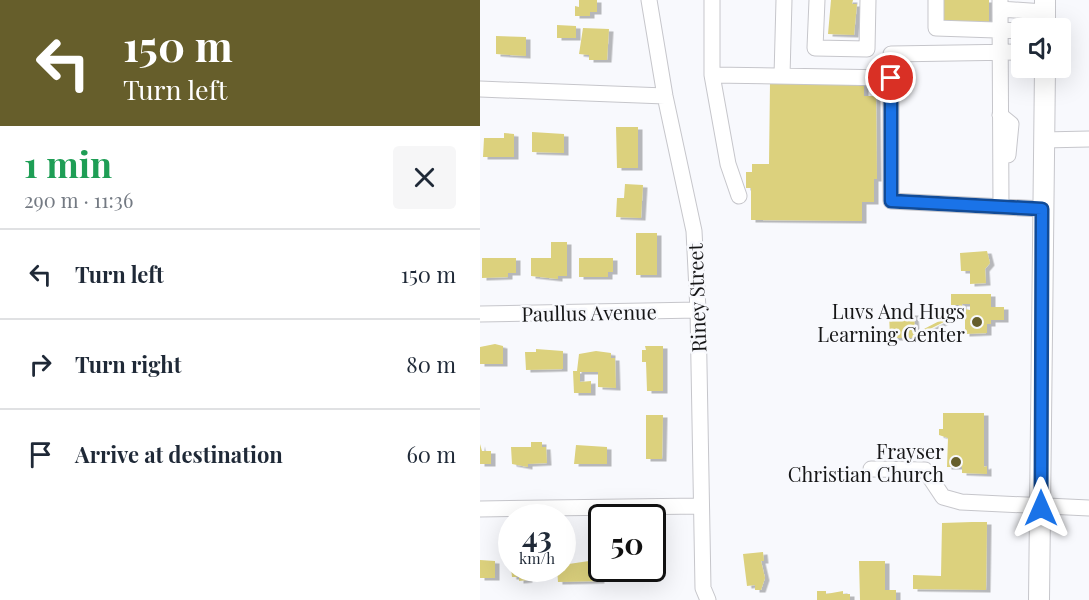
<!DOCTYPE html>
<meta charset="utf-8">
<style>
:root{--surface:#fff;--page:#f6f6f7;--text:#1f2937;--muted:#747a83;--line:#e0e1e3}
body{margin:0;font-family:"Playfair Display",serif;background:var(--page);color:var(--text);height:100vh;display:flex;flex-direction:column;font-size:22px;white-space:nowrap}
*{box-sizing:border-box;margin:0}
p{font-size:20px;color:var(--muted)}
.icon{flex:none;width:33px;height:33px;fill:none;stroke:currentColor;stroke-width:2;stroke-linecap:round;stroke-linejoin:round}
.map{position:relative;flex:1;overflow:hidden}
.sheet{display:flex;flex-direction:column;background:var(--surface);width:480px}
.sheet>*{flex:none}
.hud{background:#665e2b;color:#fff;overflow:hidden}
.tools{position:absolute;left:531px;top:18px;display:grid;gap:12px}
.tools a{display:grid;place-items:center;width:60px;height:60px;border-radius:6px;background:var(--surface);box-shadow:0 6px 24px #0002;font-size:30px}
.speed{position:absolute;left:18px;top:504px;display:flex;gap:12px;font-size:30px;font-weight:700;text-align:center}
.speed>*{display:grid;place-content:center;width:78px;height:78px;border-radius:50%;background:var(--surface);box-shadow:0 6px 24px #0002;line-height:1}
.speed small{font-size:15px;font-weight:400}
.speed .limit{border:3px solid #111;border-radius:9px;background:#fff;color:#111}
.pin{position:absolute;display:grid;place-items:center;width:51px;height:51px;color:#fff;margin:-26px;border:3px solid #fff;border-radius:50%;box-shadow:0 2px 6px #0007}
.me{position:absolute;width:66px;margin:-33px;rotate:0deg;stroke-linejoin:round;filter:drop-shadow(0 0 4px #0008)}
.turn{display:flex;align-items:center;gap:21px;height:126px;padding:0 24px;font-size:27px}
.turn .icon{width:78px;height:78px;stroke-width:2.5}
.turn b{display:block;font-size:42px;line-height:51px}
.round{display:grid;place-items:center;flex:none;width:63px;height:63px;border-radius:6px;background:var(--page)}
.summary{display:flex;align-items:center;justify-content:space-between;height:102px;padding:0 24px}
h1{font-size:36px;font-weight:700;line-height:45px;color:#1e9e55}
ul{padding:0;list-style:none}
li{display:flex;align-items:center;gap:18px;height:90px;padding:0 24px;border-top:2px solid var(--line)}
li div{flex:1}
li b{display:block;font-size:22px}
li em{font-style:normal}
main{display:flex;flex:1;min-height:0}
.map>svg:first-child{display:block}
.building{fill:#dcd17d;filter:url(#shadow)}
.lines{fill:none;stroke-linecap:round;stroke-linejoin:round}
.minor-casing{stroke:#c6c6cb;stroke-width:17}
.major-casing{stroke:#c6c6cb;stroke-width:22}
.minor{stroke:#fff;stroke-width:15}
.major{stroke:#fff;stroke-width:20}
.route-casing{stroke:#114b97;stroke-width:15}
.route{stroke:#1a73e8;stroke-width:10}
.poi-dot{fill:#665e2b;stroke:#f8f9fd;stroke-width:2}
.labels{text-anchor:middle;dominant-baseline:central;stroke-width:5;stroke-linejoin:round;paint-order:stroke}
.street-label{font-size:20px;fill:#161617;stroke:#f8f9fd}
.poi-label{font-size:20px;fill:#161617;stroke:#f8f9fd;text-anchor:end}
</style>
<main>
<section class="sheet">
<div class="hud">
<div class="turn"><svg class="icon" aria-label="left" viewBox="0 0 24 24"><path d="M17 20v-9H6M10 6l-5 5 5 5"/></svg><div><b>150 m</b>Turn left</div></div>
</div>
<div class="summary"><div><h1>1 min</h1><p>290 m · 11:36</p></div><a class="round"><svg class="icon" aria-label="close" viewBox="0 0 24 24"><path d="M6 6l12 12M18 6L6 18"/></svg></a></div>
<ul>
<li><svg class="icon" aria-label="left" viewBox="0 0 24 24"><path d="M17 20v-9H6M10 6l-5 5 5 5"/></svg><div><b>Turn left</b></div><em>150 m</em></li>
<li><svg class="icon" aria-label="right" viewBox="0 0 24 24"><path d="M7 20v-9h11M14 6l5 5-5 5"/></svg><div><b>Turn right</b></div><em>80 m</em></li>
<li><svg class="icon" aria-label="arrive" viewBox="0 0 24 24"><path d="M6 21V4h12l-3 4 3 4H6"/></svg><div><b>Arrive at destination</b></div><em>60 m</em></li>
</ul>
</section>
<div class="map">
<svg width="609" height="600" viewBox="0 0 609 600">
<defs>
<filter id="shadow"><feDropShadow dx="4.5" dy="2.5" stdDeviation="0" flood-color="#0004"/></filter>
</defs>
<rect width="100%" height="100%" fill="#f8f9fd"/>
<path class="building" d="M99,0H117V12H110V16H95V6L99,7Z
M351,0H373L372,4H377L374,35L348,34Z
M462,0H509V24L461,22Z
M77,25L96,26V38H77Z
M103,28L129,29L127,60H109V55L99,54Z
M16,36L46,37V56L16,54Z
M290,82L384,83V96H396L397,179H394V202H382V221L271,220V188H266V172H272V164H289Z
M136,127H158V168H137Z
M52,132L84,134V153L52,152Z
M24,133L34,134V157H3L4,138H24Z
M145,184L163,185L161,218L136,217L137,198H144Z
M156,233H177V275H156Z
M71,242H87V276H78V279L51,276V258H71Z
M507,251L510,263L505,269L506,283L490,284V271H481L480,253Z
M2,258H36V273H28V277L2,278Z
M99,258H133V272H128V277H99Z
M471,294H511V307H524V320H511V324H507V333L485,334V309L490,310V304H482L483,316H476L442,333H435V338H410L409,313H434L435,330H442L469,316L467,313L479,312V305H471Z
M15,344L23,346V364H0V347Z
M165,346H183V391H167L166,362H162V350H166Z
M56,349L83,351V369L46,370L45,352H56Z
M116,351L131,353V358H135L136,388L118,387V372H100V382L111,381V393H94L93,371H97L99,354Z
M463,413H504V467L507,466V474L482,473V467H467L468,438L459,435V429H463Z
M166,415H183L182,459H166Z
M51,442H62V447H66L67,463L48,464V467L32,464L31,447H51Z
M0,444L2,451H11V464H0Z
M96,445L127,447V464H94Z
M492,522H507L506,590L433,589V575L461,576L462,523Z
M172,552H179V571H170Z
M283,552L284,561H281L285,578L281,590H275V585L267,586L263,554Z
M0,560L15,561V578H0Z
M109,561V564L117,563L120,581L78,582L77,568H82V565Z
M379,561H405V590H416V600H380Z
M31,568H64V575L48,576V580L39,581V577H32Z
M337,591H346V594L363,591V594H370V600H337Z"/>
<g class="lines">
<defs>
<path id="minor" d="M169,0L185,96L214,231L218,310L223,588L228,600
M232,0V75L248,164L259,196
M337,0L335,48L387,49L388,0
M456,0V28L542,31
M520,0V9L564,12
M520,9L521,207
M542,52L411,54V201L562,209
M232,75L411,78
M302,76L304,0
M0,89L185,96
M520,115L531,124L528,155
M563,140L609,139
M0,314L218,310
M391,469L445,470L463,497L481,502L609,508
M0,509L220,506"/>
<path id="major" d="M565,0V28
M559,600L565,68"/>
</defs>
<use href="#minor" class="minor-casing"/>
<use href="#major" class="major-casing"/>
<use href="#minor" class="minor"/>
<use href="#major" class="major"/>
</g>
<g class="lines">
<defs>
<path id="route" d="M411,78V201L562,209L561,508"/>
</defs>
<use href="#route" class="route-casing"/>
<use href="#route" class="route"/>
</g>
<g class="poi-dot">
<circle cx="497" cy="322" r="6"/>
<circle cx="476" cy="462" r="6"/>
</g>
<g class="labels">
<g class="street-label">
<text transform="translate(216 298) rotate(-92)">Riney Street</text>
<text transform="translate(109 312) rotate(-1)">Paullus Avenue</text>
</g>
<g class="poi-label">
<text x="485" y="310">Luvs And Hugs<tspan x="485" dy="23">Learning Center</tspan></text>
<text x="464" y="450">Frayser<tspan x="464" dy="23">Christian Church</tspan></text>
</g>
</g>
</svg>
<div class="tools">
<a><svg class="icon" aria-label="sound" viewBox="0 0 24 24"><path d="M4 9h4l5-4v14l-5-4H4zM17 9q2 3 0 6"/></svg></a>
</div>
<div class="speed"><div>43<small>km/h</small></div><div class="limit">50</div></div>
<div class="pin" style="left:411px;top:78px;background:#d93025"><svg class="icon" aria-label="arrive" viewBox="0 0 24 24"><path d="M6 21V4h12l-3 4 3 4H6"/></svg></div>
<svg class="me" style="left:561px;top:508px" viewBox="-20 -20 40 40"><path d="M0-17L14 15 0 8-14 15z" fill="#1a73e8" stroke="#fff" stroke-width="4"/></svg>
</div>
</main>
